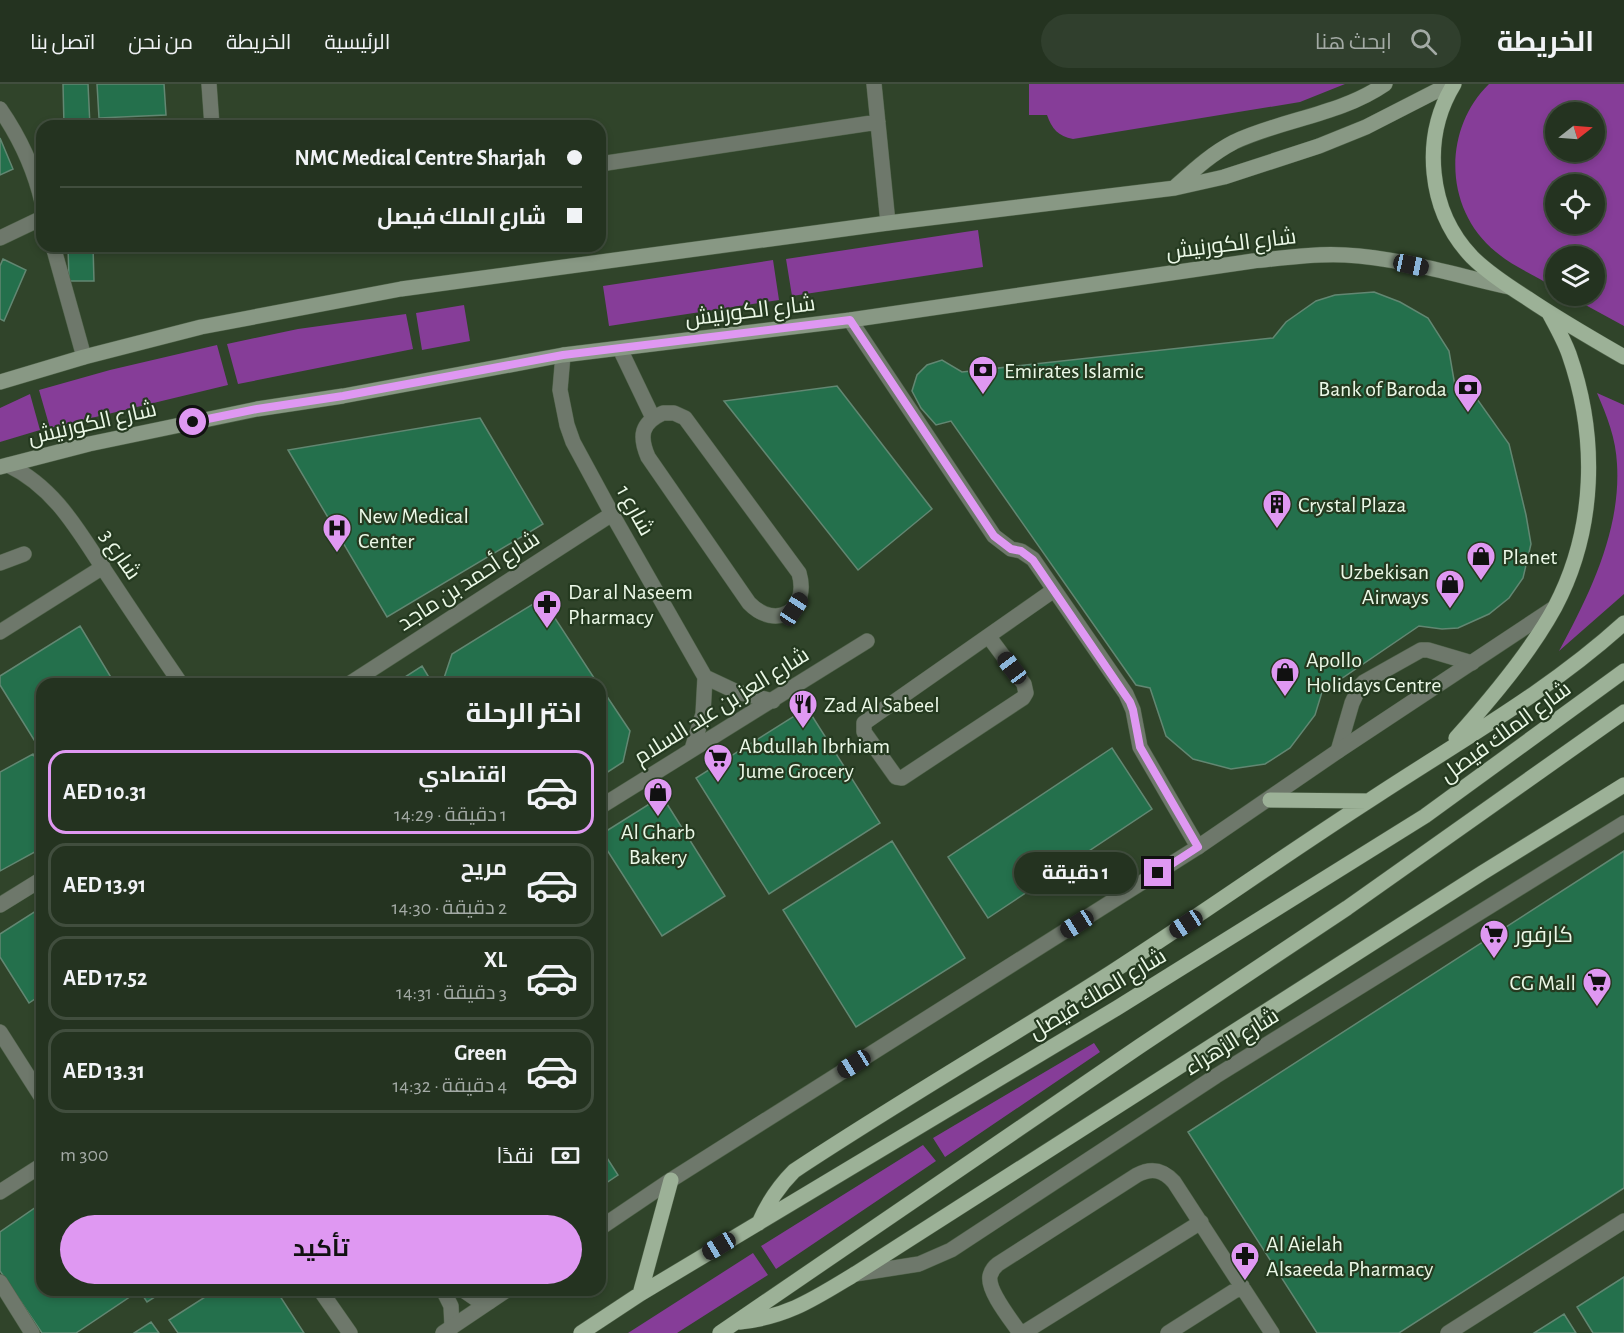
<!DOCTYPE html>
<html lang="ar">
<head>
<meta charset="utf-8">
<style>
	body { margin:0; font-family:"Alegreya Sans",Cairo,sans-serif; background:#303f2d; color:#f1f3f6; direction:rtl; height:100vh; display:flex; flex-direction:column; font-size:22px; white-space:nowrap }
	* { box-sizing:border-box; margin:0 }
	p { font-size:20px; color:#a3aaa5 }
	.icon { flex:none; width:33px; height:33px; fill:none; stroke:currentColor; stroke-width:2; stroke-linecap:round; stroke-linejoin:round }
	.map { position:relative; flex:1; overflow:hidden; direction:ltr }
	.sheet { position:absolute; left:36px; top:594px; width:570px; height:618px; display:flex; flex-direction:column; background:#243320; border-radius:18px; box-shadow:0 3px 9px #0003,0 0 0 2px #414e3e; direction:rtl }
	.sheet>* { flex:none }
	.banner { position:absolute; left:36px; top:36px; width:570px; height:132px; border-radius:18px; box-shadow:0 3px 9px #0003,0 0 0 2px #414e3e; direction:rtl; display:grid; align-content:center; height:132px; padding:0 24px; background:#243320 }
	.needle { width:39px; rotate:73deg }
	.controls { position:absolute; left:1545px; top:18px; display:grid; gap:12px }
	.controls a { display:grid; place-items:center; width:60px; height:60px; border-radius:50%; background:#243320; box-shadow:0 3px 9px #0003,0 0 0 2px #414e3e; font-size:30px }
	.end { position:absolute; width:27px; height:27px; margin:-14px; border:8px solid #df98f2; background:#111; box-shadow:0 0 0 3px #111 }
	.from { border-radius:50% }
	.bubble { position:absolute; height:42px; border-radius:21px; background:#243320; box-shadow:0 3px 9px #0003,0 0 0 2px #414e3e; font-size:20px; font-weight:700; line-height:42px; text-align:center; direction:rtl }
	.car { position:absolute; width:18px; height:36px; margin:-18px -9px; border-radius:8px; box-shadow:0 0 4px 2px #0007; background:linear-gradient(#222 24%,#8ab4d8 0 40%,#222 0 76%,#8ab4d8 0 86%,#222 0) }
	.banner b { display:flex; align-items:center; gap:21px; height:57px; font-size:22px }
	.banner b+b { border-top:2px solid #414e3e }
	.banner i { width:15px; height:15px; background:#f1f3f6 }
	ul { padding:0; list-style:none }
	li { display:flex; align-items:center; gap:18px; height:84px; margin:0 12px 9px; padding:0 12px; border:3px solid #414e3e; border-radius:18px }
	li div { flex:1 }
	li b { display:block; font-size:22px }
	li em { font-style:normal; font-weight:700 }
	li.current { border-color:#df98f2 }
	li>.icon { width:54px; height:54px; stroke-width:1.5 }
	h2 { padding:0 24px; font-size:27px; line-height:72px }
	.pay { display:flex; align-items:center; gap:15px; height:66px; padding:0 24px; font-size:22px }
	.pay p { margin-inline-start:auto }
	.action { display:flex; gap:12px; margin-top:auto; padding:12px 24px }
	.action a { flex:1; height:69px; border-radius:36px; background:#df98f2; color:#111; font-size:24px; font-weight:700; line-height:69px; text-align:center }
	header { display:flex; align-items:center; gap:36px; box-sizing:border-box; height:84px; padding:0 30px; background:#243320; border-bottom:2px solid #414e3e }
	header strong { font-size:28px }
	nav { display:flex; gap:33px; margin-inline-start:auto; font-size:21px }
	.search { width:420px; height:54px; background:#303f2d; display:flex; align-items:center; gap:15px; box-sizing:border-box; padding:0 21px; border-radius:33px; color:#a3aaa5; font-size:22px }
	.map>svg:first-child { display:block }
	.green { fill:#863d98; fill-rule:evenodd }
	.building { fill:#24704c; stroke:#628772; stroke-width:1.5 }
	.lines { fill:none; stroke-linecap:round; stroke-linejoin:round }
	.lane-casing { stroke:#4e6148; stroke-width:16 }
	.street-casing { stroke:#4e6148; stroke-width:16 }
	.secondary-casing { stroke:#4e6148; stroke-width:16 }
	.primary-casing { stroke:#4e6148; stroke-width:16 }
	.lane { stroke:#6e786b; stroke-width:15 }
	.street { stroke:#6e786b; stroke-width:15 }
	.secondary { stroke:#889884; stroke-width:15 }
	.primary { stroke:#9cb197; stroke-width:15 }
	.route { stroke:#df98f2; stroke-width:8 }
	.labels { text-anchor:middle; stroke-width:4.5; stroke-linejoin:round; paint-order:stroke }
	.street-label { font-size:22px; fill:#ebf8e7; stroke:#253a20 }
	.poi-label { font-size:22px; fill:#ebf8e7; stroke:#253a20; text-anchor:start }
</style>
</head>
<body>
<header>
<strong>الخريطة</strong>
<div class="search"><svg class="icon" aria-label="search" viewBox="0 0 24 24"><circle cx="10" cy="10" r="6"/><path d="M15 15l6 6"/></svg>ابحث هنا</div>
<nav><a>الرئيسية</a><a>الخريطة</a><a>من نحن</a><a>اتصل بنا</a></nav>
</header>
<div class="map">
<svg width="1624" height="1249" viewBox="0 0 1624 1249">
	<rect width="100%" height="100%" fill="#30442a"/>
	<!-- green -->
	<path class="green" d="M 1029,0 L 1345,0 L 1300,18 L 1073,55 C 1058,52 1052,45 1047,31 L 1029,31 Z
		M 1489,0 L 1624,0 L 1624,242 L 1569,212 L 1594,212 L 1594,172 L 1556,172 L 1555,204 C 1536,192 1514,183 1496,168 C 1444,126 1442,46 1489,0 ZM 1556,28 L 1594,28 L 1594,68 L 1556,68 ZM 1556,100 L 1594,100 L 1594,140 L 1556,140 Z
		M 978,146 L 983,183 L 792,212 L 786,175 Z
		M 773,176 L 779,216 L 609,242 L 603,202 Z
		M 464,221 L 470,257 L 422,266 L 416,229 Z
		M 406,230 L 413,265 L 238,300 L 227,260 L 298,245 Z
		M 217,261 L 228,301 L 50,344 L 39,306 L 110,286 Z
		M 1597,309 L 1624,321 L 1624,510 L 1559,567 C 1590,510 1621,446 1617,380 C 1616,355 1607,332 1597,309 Z
		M 30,310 L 40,346 L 0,358 L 0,324 Z
		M 1094,959 L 1100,968 L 945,1073 L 933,1054 Z
		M 923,1061 L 936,1077 L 776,1185 L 761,1162 Z
		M 753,1169 L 768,1191 L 677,1249 L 628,1249 Z"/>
	<!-- building -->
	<path class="building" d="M 63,0 L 88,0 L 90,42 L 64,42 Z
		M 97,0 L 164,0 L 166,31 L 99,34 Z
		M 0,54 L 13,85 L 0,91 Z
		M 68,162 L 93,162 L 94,197 L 69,197 Z
		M 3,175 L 26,186 L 4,237 L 0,235 L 0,182 Z
		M 1374,208 L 1400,218 L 1428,234 L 1449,267 L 1455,302 L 1475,312 L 1509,360 L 1526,431 L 1531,460 L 1523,494 L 1509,514 L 1489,530 L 1458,544 L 1442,545 L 1419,542 L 1322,608 L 1315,631 L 1290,664 L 1265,680 L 1231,685 L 1193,675 L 1166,652 L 1150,604 L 1136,601 L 951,337 L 936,341 L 921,324 L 912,307 L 917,291 L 927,281 L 942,276 L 962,288 L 1273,254 L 1286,238 L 1316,217 L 1335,211 Z
		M 837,302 L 932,425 L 858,486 L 724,317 Z
		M 480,334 L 543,440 L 387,533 L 288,366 Z
		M 533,520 L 551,528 L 598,600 L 442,600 L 452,570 Z
		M 80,542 L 115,600 L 42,600 L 42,656 L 36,659 L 0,601 L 0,592 Z
		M 422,582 L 433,600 L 394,600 Z
		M 600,602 L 630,647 L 623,678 L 600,693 Z
		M 807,624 L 880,739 L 769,810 L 696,694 Z
		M 1112,664 L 1152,725 L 988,834 L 948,773 Z
		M 33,670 L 42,686 L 42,764 L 0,787 L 0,688 Z
		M 662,712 L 725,812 L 662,852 L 600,755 L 600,751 Z
		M 892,757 L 965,874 L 856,943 L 783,826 Z
		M 1624,767 L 1624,1104 L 1399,1249 L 1317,1249 L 1188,1048 Z
		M 42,823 L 42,910 L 29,919 L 0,873 L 0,850 Z
		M 600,1063 L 618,1091 L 600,1103 Z
		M 42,1119 L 42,1206 L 131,1206 L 134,1210 L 76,1249 L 42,1249 L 0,1187 L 0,1148 Z
		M 1624,1193 L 1624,1249 L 1593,1249 L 1577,1223 Z
		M 139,1206 L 166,1206 L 147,1218 Z
		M 216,1206 L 276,1206 L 304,1249 L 178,1249 L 169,1236 Z
		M 1564,1230 L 1576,1249 L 1534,1249 Z
		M 151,1238 L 159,1249 L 134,1249 Z"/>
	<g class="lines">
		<!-- lane casing -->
		<g class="lane-casing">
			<path id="lane" d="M 209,0 L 212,42
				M 874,0 L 888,139
				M 0,25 C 20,54 34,84 42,118
				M 600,80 L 878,38
				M 0,154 L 42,134
				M 53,162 L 84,273
				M 850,236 L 994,452 L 1011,465 L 1021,467 L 1033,475 L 1126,610 L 1133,626 L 1140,663 L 1198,763
				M 620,265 L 653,334
				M 663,329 L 674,329 L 685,334 L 799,489 C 810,526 776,547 749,519 L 648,373 C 639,352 641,339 663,329 Z
				M 0,479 L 24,470
				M 989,553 L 1024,600 L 1026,609 L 1023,614 L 902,694 L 896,693 L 864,648 L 864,639 L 1054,506
				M 1338,667 L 1352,619 L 1360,602 L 1364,598 L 1421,566 L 1428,566 L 1472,579
				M 0,1198 L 32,1249
				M 443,1206 L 451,1222 L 452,1243
				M 463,1206 L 479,1217 L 489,1218
				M 1020,1249 C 1012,1237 987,1207 990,1192 C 991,1188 994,1183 998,1180 L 1137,1091 C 1152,1083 1163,1086 1174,1098 L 1272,1249
				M 1023,1249 L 1201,1138
				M 1168,1249 L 1242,1202"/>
		</g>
		<!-- street casing -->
		<g class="street-casing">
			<path id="street" d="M 563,271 L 560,306 L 567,341 L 573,358 L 612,430 L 705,593 L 703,630 L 692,665
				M 8,381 C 58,405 81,452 111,496 C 134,531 157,565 181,600
				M 0,548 L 103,483
				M 705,593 L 737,608 L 773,617
				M 349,600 L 612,430
				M 600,723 L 867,557
				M 0,821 L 42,795
				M 0,948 L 42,1014
				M 0,1108 L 42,1081
				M 600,1144 L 671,1096 L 1198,763 L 1338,667 L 1554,524
				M 855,1190 L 919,1180 L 951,1166 L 1216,992 L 1624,739
				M 320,1206 L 350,1249
				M 443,1249 L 507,1206
				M 1448,1249 L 1624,1137"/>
		</g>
		<!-- secondary casing -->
		<g class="secondary-casing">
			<path id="secondary" d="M 1175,103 C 1194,86 1211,70 1234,58 C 1283,35 1340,31 1385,0
				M 0,298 L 84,273 L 201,243 L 401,205 L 888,139 L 1175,104 L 1224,93 L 1319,62 L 1366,43 L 1450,0
				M 0,383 L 89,360 L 257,325 L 343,312 L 563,271 L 850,236 L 1253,177 C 1283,174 1315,169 1345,171 C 1400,174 1455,191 1509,203"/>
		</g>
		<!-- primary casing -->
		<g class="primary-casing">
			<path id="primary" d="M 1454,0 C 1421,54 1428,127 1472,173 C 1488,189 1508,202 1527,214 C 1558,235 1591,254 1624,273
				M 1456,654 C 1491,615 1530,569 1555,523 C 1596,445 1598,353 1569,270 C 1564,256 1556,242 1549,229
				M 1270,716 L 1367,717
				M 759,1139 C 768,1118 778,1103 794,1087 C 898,1018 1007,955 1112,888 C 1199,832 1283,772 1370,716 C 1456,659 1547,609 1624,539
				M 640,1210 L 671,1096
				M 740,1238 C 788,1233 815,1214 855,1190 L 1482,789 L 1624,701
				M 581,1249 L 640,1210 L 1117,924 L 1425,732 L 1624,587
				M 720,1249 L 1140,962 L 1347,824 L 1624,628"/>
		</g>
		<!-- lane -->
		<use href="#lane" class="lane"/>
		<!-- street -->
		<use href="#street" class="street"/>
		<!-- secondary -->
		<use href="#secondary" class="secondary"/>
		<!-- primary -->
		<use href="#primary" class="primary"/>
	</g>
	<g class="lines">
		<!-- route -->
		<path class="route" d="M 193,338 L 257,325 L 343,312 L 563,271 L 850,236 L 994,452 L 1011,465 L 1021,467 L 1033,476 L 1130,618 L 1133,626 L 1140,663 L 1198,763 L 1158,789"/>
	</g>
	<!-- icons -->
	<defs>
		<g id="bank-pin" transform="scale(1.5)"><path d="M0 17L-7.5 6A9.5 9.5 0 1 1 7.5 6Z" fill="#df98f2" stroke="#253a20"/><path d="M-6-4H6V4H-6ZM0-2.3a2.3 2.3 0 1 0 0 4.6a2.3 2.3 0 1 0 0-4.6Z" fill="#111"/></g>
		<g id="building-pin" transform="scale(1.5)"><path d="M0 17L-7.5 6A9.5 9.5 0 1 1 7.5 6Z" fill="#df98f2" stroke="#253a20"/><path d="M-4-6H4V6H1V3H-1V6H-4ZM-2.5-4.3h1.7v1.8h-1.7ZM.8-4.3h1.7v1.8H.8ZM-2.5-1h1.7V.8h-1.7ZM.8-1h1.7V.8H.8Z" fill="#111"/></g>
		<g id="hospital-pin" transform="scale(1.5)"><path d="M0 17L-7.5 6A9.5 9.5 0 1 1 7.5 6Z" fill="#df98f2" stroke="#253a20"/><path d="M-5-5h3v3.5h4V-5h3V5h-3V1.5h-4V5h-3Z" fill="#111"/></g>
		<g id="shop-pin" transform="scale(1.5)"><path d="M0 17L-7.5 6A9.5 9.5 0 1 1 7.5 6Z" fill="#df98f2" stroke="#253a20"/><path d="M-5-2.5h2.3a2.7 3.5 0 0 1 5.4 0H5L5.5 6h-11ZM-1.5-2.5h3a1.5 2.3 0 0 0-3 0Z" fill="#111"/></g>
		<g id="pharmacy-pin" transform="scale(1.5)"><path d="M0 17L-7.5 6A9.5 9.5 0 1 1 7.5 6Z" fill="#df98f2" stroke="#253a20"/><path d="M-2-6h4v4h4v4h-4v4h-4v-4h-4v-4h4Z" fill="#111"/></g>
		<g id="restaurant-pin" transform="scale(1.5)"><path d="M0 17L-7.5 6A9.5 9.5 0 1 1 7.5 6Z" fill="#df98f2" stroke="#253a20"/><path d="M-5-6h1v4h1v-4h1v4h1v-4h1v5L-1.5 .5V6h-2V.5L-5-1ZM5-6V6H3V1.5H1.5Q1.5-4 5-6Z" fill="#111"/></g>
		<g id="supermarket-pin" transform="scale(1.5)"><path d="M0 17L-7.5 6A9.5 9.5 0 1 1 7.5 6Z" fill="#df98f2" stroke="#253a20"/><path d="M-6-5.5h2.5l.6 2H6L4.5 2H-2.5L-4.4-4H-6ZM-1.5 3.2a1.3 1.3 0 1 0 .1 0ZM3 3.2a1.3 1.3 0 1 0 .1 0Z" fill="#111"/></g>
	</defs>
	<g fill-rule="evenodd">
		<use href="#bank-pin" x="983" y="286"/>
		<use href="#bank-pin" x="1468" y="304"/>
		<use href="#building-pin" x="1277" y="420"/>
		<use href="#hospital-pin" x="337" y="444"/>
		<use href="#shop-pin" x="1481" y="472"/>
		<use href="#shop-pin" x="1450" y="500"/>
		<use href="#pharmacy-pin" x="547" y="520"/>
		<use href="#shop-pin" x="1285" y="588"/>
		<use href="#restaurant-pin" x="803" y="620"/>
		<use href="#supermarket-pin" x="718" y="674"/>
		<use href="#shop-pin" x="658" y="708"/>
		<use href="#supermarket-pin" x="1494" y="850"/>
		<use href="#supermarket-pin" x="1597" y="898"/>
		<use href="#pharmacy-pin" x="1245" y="1172"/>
	</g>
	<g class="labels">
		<!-- street labels -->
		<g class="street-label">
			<text transform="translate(1231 159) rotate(-7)" y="8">شارع الكورنيش</text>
			<text transform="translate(750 226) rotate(-7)" y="8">شارع الكورنيش</text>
			<text transform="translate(92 338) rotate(-13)" y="8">شارع الكورنيش</text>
			<text transform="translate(636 426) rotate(61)" y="8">شارع 1</text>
			<text transform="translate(121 470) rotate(56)" y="8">شارع 3</text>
			<text transform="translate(468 496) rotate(-33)" y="8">شارع أحمد بن ماجد</text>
			<text transform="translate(721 621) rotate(-32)" y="8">شارع العز بن عبد السلام</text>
			<text transform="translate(1505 647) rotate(-36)" y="8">شارع الملك فيصل</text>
			<text transform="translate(1097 909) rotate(-31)" y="8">شارع الملك فيصل</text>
			<text transform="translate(1231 957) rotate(-32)" y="8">شارع الزهراء</text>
		</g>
		<!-- poi labels -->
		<g class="poi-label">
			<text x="1004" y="294">Emirates Islamic</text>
			<text x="1447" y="312" text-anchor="end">Bank of Baroda</text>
			<text x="1298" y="428">Crystal Plaza</text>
			<text x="358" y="439">New Medical<tspan x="358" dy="25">Center</tspan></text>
			<text x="1502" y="480">Planet</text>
			<text x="1429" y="495" text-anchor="end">Uzbekisan<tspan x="1429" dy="25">Airways</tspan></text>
			<text x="568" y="515">Dar al Naseem<tspan x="568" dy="25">Pharmacy</tspan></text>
			<text x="1306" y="583">Apollo<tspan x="1306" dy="25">Holidays Centre</tspan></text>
			<text x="824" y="628">Zad Al Sabeel</text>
			<text x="739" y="669">Abdullah Ibrhiam<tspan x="739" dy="25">Jume Grocery</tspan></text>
			<text x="658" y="755" text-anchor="middle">Al Gharb<tspan x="658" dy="25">Bakery</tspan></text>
			<text x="1515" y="858">كارفور</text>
			<text x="1576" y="906" text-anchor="end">CG Mall</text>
			<text x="1266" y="1167">Al Aielah<tspan x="1266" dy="25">Alsaeeda Pharmacy</tspan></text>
		</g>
	</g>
</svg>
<div class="controls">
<a><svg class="needle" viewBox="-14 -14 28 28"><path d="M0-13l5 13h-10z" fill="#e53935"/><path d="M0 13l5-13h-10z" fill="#a3aaa5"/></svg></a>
<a><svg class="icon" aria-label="locate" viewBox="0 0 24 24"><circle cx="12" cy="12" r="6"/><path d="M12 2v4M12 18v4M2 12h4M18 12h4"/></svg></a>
<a><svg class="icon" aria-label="layers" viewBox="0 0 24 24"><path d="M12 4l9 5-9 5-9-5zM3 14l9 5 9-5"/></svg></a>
</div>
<i class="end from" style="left:193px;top:338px"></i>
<i class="end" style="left:1158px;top:789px"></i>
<div class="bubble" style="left:1014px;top:768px;width:123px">1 دقيقة</div>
<i class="car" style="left:1411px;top:181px;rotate:102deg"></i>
<i class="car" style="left:794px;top:525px;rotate:33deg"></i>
<i class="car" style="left:1012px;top:584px;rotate:323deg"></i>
<i class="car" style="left:1077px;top:840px;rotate:238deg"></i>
<i class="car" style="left:1186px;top:840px;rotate:237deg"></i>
<i class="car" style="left:854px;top:980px;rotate:238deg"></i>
<i class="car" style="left:719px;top:1162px;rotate:239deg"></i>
<div class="banner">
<b><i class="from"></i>NMC Medical Centre Sharjah</b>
<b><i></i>شارع الملك فيصل</b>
</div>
<section class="sheet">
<h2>اختر الرحلة</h2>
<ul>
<li class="current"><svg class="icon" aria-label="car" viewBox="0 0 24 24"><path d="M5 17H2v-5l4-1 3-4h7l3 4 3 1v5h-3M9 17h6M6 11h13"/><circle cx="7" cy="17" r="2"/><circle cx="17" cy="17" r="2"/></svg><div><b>اقتصادي</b><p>1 دقيقة · 14:29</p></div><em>AED 10.31</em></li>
<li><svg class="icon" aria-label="car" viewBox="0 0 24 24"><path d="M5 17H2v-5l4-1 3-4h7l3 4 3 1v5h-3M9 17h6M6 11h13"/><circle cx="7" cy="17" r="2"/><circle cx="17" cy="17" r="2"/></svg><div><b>مريح</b><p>2 دقيقة · 14:30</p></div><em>AED 13.91</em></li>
<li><svg class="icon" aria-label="car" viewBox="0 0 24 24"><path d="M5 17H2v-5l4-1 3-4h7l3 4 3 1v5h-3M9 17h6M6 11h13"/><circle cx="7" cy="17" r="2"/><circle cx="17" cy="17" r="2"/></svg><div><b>XL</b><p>3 دقيقة · 14:31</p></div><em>AED 17.52</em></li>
<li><svg class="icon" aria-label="car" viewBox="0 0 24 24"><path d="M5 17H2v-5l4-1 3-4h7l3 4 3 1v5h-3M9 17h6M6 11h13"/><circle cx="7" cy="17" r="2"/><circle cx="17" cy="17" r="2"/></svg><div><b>Green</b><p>4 دقيقة · 14:32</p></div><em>AED 13.31</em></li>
</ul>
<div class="pay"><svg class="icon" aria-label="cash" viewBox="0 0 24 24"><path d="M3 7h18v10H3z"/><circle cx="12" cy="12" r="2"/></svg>نقدًا<p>300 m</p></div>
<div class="action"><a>تأكيد</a></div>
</section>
</div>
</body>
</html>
